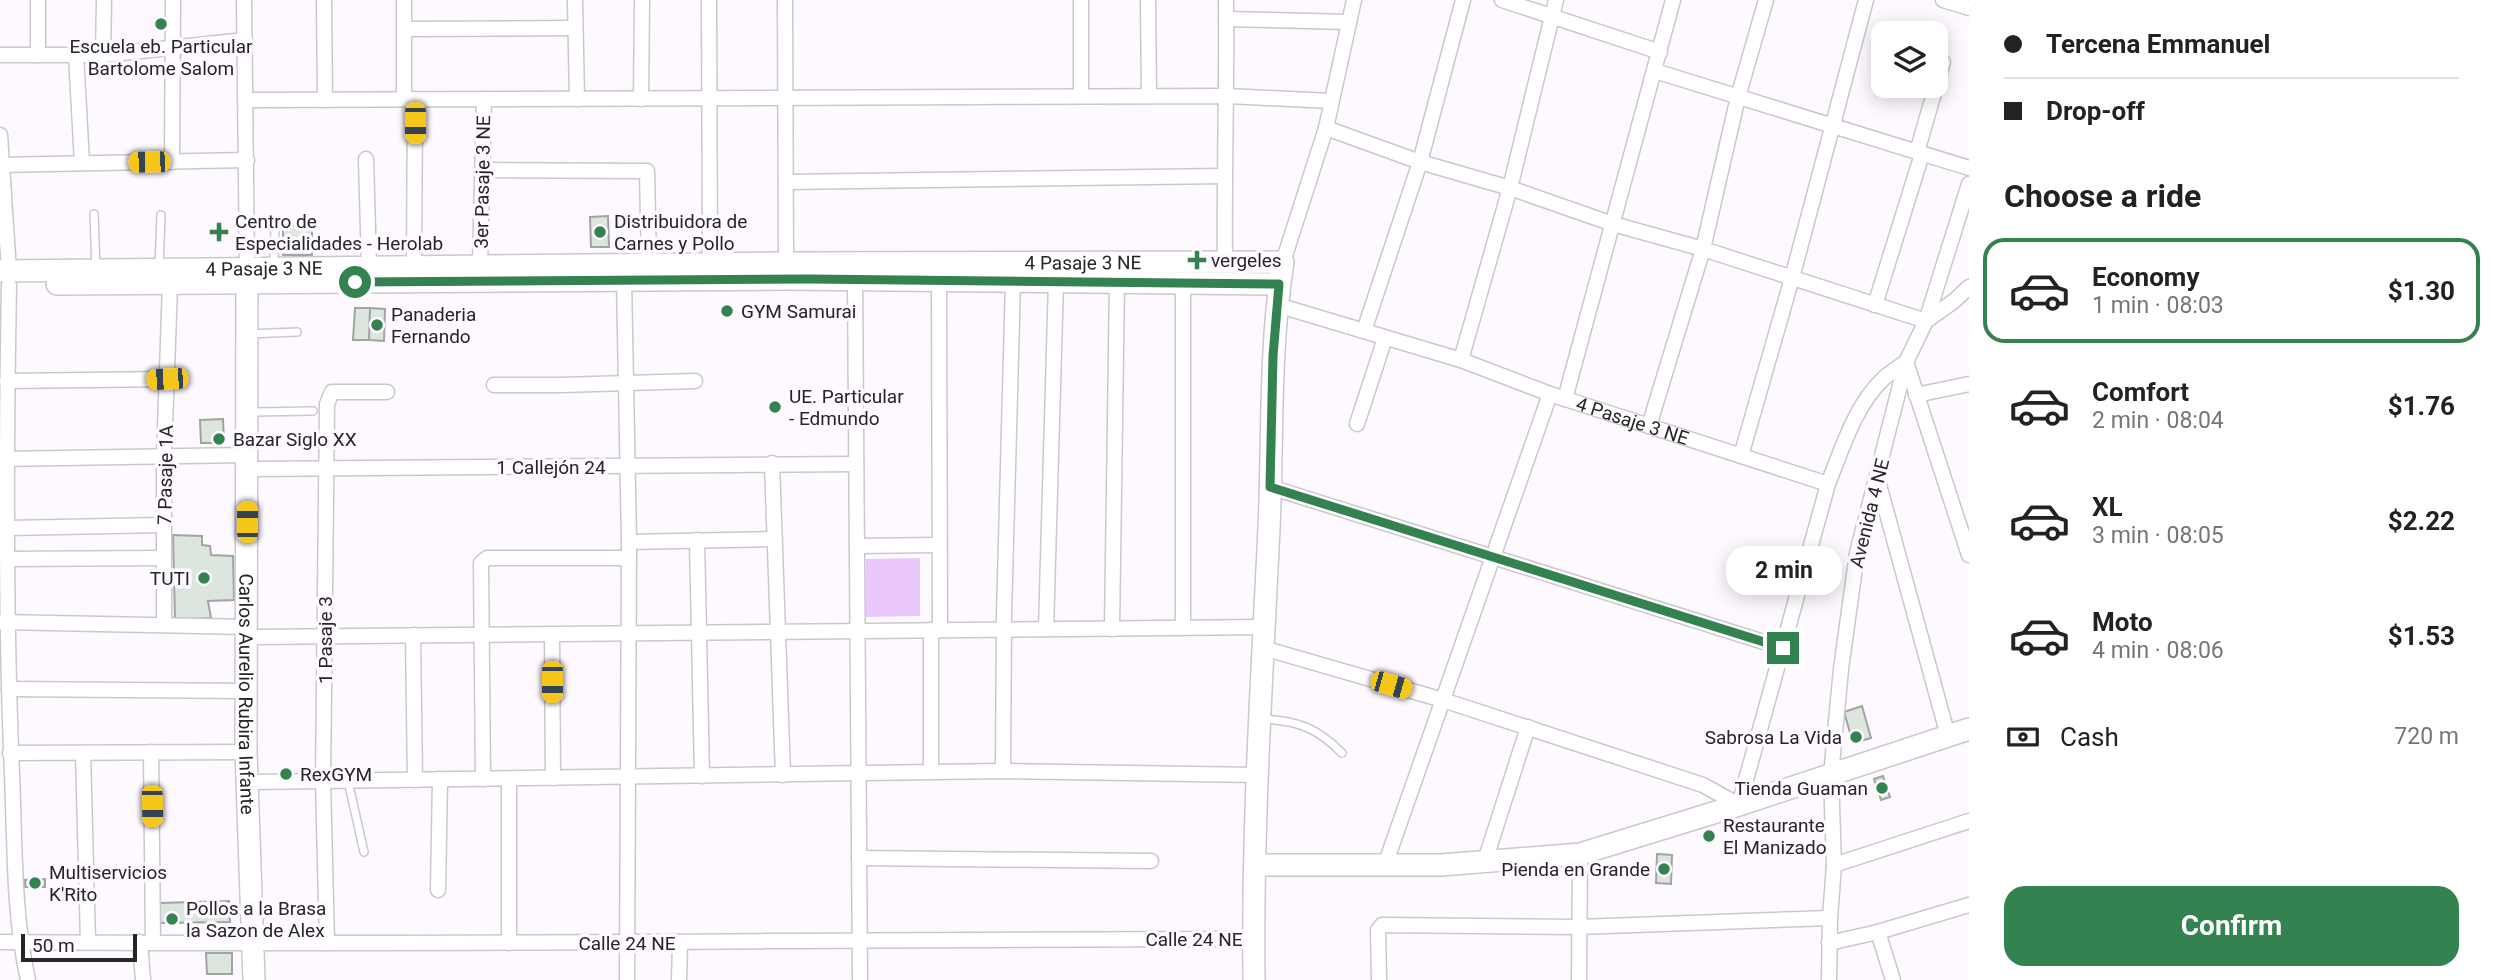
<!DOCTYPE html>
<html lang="en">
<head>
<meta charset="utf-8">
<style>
	body { margin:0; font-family:Roboto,sans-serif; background:#f6f6f6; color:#222; height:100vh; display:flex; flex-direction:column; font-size:26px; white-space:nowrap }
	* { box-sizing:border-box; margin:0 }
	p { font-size:23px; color:#767676 }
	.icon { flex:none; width:38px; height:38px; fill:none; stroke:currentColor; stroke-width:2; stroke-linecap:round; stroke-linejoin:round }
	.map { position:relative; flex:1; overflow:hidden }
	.details { display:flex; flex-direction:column; background:#fff; width:525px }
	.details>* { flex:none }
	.top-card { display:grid; align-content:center; height:154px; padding:0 35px; background:#fff }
	.tools { position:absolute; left:1871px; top:21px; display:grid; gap:14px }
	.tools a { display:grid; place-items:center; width:77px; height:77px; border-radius:14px; background:#fff; box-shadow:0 4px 18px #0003; font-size:35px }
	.scale { position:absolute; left:21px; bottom:18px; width:116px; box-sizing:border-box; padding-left:7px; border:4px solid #262527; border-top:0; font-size:19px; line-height:24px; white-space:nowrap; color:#262527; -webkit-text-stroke:5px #fdf9ff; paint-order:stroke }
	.end { position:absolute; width:32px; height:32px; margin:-16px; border:9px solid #358251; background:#fff; box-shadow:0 0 0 4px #fff }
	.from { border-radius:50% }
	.bubble { position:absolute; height:49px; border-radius:21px; background:#fff; box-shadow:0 4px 18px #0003; font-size:23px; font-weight:700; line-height:49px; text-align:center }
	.car { position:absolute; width:21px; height:42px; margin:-21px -10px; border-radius:9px; box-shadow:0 0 5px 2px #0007; background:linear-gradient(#f5c518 24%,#345 0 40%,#f5c518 0 76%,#345 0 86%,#f5c518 0) }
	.top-card b { display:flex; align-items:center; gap:24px; height:66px; font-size:26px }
	.top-card b+b { border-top:2px solid #e0e0e0 }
	.top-card i { width:18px; height:18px; background:#222 }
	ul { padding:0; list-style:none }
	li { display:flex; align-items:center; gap:21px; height:105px; margin:0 14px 10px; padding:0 21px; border:4px solid transparent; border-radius:21px }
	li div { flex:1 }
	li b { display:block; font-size:26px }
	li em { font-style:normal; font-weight:700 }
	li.selected { border-color:#358251 }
	li>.icon { width:63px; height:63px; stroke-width:1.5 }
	h2 { padding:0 35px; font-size:32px; line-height:84px }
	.pay { display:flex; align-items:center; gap:18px; height:77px; padding:0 35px; font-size:26px }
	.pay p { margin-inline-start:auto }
	.cta { display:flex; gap:14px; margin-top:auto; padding:14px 35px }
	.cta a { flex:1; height:80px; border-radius:21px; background:#358251; color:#fff; font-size:28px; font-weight:700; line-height:80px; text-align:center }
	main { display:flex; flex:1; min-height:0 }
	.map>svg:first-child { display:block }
	.green { fill:#ebc8fb }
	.building { fill:#dde5df; stroke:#9ea6a0; stroke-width:2 }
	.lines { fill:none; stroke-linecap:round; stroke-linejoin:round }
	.lane-casing { stroke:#ccc7cf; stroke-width:10 }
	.street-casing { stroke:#ccc7cf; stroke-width:17 }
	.secondary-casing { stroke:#ccc7cf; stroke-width:24 }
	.lane { stroke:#fff; stroke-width:7 }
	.street { stroke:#fff; stroke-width:14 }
	.secondary { stroke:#fff; stroke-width:21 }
	.route { stroke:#358251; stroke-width:9 }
	.poi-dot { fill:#358251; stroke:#fdf9ff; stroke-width:2.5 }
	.labels { text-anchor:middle; stroke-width:7; stroke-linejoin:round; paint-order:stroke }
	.poi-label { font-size:19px; fill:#262527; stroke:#fdf9ff; text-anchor:start }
	.street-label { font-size:19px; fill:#262527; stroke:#fdf9ff }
</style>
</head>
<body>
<main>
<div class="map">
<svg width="1969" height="980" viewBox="0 0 1969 980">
	<rect width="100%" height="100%" fill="#fdf9ff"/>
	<!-- green -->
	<path class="green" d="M 920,558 L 920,616 L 865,617 L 866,559 Z"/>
	<!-- building -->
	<path class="building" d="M 608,216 L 609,247 L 591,247 L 590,217 Z
		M 312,225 L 312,255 L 283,255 L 283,226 Z
		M 355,308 L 370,308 L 369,340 L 353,340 Z
		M 370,308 L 385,309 L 384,341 L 369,340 Z
		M 223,419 L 224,443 L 201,443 L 200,420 Z
		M 173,535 L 202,536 L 202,545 L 210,546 L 211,555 L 233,556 L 234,600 L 208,601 L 211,618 L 175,620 Z
		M 1862,706 L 1871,738 L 1853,743 L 1844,712 Z
		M 1883,776 L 1890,797 L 1881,800 L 1874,779 Z
		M 1657,854 L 1672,855 L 1671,884 L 1656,883 Z
		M 45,879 L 45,887 L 25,887 L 25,880 Z
		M 229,901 L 230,922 L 159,923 L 159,903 Z
		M 206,953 L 232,953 L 232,974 L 207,974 Z"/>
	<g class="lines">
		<!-- lane casing -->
		<g class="lane-casing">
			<path id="lane" d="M 94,214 L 96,269
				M 274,266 L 275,226
				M 159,268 L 161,215
				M 248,334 L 297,332
				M 251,412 L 313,411
				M 1263,719 C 1299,721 1317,728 1342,753
				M 348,781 L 364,852"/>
		</g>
		<!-- street casing -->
		<g class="street-casing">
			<g id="street">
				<path d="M 38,0 L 38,55"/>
				<path d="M 244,0 L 247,267"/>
				<path d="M 324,0 L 325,100"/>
				<path d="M 575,0 L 577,99"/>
				<path d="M 709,0 L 710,263"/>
				<path d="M 785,0 L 786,263"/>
				<path d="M 1148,0 L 1149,96"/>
				<path d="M 1502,0 L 1660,52"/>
				<path d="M 1943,0 L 1969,8"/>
				<path d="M 1226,19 L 1349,22"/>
				<path d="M 405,29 L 575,28"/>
				<path d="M 0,55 L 103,55 L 245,40"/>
				<path d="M 76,55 L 82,163"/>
				<path d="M 103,55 L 104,0"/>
				<path d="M 1655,71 L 1969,168"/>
				<path d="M 1081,96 L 1081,0"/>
				<path d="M 404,99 L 404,0"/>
				<path d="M 641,99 L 642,0"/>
				<path d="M 246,100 L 1228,96 L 1331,101"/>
				<path d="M 1326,128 L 1420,162 L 1510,188 L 1613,224 L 1703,249 L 1926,321 L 1954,301 L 1969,287"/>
				<path d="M 0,135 L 9,271"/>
				<path d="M 1917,152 L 1943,62"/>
				<path d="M 366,159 L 369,266"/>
				<path d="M 172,162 L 173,0"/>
				<path d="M 0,165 L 247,160"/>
				<path d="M 483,170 L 647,171 L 649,264"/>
				<path d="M 786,182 L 1224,176"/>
				<path d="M 1225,261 C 1224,174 1227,87 1226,0"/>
				<path d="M 1283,262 L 1326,128 L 1354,0"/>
				<path d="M 480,265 L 484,99"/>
				<path d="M 414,266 L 415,99"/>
				<path d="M 855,279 L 860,980"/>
				<path d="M 624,280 L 629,542 L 627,980"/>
				<path d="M 939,280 L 940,630"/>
				<path d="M 1183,281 L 1183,628"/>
				<path d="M 9,285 C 6,448 5,611 12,774 C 15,842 13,913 28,980"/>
				<path id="s1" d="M 1277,305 L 1461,360 L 1550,394 L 1828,484"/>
				<path d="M 1875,305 L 1922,154"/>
				<path d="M 1364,331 L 1420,162 L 1463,0"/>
				<path d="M 1461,360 L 1510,188 L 1556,0"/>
				<path d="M 7,381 L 167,379"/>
				<path d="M 494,385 L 561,385 L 695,381"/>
				<path d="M 1916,395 L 1969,384"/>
				<path d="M 1565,399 L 1673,0"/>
				<path d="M 1357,424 L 1385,338"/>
				<path d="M 1649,426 L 1703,249 L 1738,97 L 1766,0"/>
				<path d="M 1741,456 L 1792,278 L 1866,0"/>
				<path d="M 0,459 L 246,455"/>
				<path d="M 772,463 L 783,775"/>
				<path d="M 246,469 L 855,464"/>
				<path d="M 1878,481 L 1948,736"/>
				<path d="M 1270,487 L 1783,648"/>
				<path d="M 7,528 L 163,525"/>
				<path d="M 697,540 L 702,776"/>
				<path d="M 629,542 L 775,539"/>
				<path d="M 857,546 L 939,545"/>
				<path d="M 7,559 L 164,558"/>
				<path d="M 1,622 L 248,627"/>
				<path d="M 164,625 L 164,456 L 170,284"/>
				<path d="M 1046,629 L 1056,281"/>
				<path d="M 1112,629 L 1117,281"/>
				<path d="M 931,630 L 931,772"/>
				<path d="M 552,634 L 553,778"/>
				<path d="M 413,635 L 415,780"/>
				<path d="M 248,637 L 1264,627"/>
				<path d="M 1263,648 L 1443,700 L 1703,785 L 1739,805 L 1828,484 C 1842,449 1855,405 1884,378 C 1891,372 1899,367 1906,362 L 1969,555"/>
				<path d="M 9,689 L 247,691"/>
				<path d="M 151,752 L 153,942"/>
				<path d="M 10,753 L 246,752"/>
				<path d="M 83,753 L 88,942"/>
				<path d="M 1003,771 L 1004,615 L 1013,281"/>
				<path d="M 483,779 L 481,563 L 487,558 L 629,558"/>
				<path d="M 247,782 L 1003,771 L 1256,775"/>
				<path d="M 859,858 L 1151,861"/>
				<path d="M 1485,861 L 1528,727"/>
				<path d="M 1385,865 L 1550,394"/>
				<path d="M 1834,865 L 1969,821"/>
				<path d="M 438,890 L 440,779"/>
				<path d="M 1878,932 L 1893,980"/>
				<path d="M 0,942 C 418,946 836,939 1254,939"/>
				<path d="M 140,942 L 143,980"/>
				<path d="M 327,943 L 323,781 L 327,404 L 332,392 L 387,392"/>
				<path d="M 509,943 L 509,779"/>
				<path d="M 1829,943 L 1878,932 L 1969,905"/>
				<path d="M 679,980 L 680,943"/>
				<path d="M 1379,980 L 1378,930 L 1382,925 L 1579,927 L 1830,918"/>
				<path d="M 1579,980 L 1580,854"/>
				<path d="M 1829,980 L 1830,918 L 1834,865 L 1831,775 L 1841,669 L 1857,553 L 1906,362 L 1926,321 L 1969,184"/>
			</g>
		</g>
		<!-- secondary casing -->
		<g class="secondary-casing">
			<g id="secondary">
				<path id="s2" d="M 0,271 L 786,263 L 1283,262 C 1269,350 1273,439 1269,528 C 1262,678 1252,829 1254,980"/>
				<path id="s3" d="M 247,272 L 246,752 L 254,980"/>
				<path d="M 57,284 L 786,279 L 1279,284"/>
				<path d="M 1256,865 L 1441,865 L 1580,854 L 1739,805 L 1969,729"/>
			</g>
		</g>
		<!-- lane -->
		<use href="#lane" class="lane"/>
		<!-- street -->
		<use href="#street" class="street"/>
		<!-- secondary -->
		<use href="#secondary" class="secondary"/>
	</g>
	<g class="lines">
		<!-- route -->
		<path class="route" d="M 355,282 L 809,279 L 1279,284 L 1273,356 L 1270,487 L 1783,648"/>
	</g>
	<!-- markers -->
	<g class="poi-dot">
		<circle cx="161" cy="24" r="7"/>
		<path d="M215.5 221.5h7v7h7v7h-7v7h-7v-7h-7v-7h7z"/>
		<circle cx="600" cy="232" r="7"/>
		<path d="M1193.5 249.5h7v7h7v7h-7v7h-7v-7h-7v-7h7z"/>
		<circle cx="727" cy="311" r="7"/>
		<circle cx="377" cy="325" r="7"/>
		<circle cx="775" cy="407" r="7"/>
		<circle cx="219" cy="439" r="7"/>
		<circle cx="204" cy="578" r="7"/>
		<circle cx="1856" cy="737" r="7"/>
		<circle cx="286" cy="774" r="7"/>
		<circle cx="1882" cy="788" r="7"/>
		<circle cx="1709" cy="836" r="7"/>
		<circle cx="1664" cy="869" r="7"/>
		<circle cx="35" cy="883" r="7"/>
		<circle cx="172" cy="919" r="7"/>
	</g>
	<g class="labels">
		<!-- poi labels -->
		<g class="poi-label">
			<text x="161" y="53" text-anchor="middle">Escuela eb. Particular<tspan x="161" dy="22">Bartolome Salom</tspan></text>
			<text x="235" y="228">Centro de<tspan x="235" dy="22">Especialidades - Herolab</tspan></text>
			<text x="614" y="228">Distribuidora de<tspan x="614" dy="22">Carnes y Pollo</tspan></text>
			<text x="1211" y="267">vergeles</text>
			<text x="741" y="318">GYM Samurai</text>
			<text x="391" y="321">Panaderia<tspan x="391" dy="22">Fernando</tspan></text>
			<text x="789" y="403">UE. Particular<tspan x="789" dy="22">- Edmundo</tspan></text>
			<text x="233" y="446">Bazar Siglo XX</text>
			<text x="190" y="585" text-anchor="end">TUTI</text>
			<text x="1842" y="744" text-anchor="end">Sabrosa La Vida</text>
			<text x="300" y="781">RexGYM</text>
			<text x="1868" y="795" text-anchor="end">Tienda Guaman</text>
			<text x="1723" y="832">Restaurante<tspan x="1723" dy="22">El Manizado</tspan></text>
			<text x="1650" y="876" text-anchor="end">Pienda en Grande</text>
			<text x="49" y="879">Multiservicios<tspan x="49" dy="22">K'Rito</tspan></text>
			<text x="186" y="915">Pollos a la Brasa<tspan x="186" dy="22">la Sazon de Alex</tspan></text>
		</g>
		<!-- street labels -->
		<g class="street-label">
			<text transform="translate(482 182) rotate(-89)" y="7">3er Pasaje 3 NE</text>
			<text dy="7" stroke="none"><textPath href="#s2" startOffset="1083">4 Pasaje 3 NE</textPath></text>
			<text dy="7" stroke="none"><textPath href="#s2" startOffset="264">4 Pasaje 3 NE</textPath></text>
			<text dy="7" stroke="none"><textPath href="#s1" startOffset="374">4 Pasaje 3 NE</textPath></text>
			<text x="551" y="474">1 Callejón 24</text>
			<text transform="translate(165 475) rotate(-89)" y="7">7 Pasaje 1A</text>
			<text transform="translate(1869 513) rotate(-76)" y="7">Avenida 4 NE</text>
			<text transform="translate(325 640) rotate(-90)" y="7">1 Pasaje 3</text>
			<text dy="7" stroke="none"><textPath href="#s3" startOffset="422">Carlos Aurelio Rubira Infante</textPath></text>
			<text x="1194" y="946">Calle 24 NE</text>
			<text x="627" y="950">Calle 24 NE</text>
		</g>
	</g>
</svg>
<div class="tools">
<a><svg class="icon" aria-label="layers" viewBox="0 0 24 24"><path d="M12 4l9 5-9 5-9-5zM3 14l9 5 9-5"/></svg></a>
</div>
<div class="scale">50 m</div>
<i class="end from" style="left:355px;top:282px"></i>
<i class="end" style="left:1783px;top:648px"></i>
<div class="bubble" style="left:1726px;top:546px;width:116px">2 min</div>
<i class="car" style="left:415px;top:123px;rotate:180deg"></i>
<i class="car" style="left:149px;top:162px;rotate:269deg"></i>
<i class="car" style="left:167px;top:379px;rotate:268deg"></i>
<i class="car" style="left:247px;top:522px;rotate:0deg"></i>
<i class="car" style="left:552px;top:682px;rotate:180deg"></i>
<i class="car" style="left:1391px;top:685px;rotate:106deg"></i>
<i class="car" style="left:152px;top:806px;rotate:179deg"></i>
</div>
<section class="details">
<div class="top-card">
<b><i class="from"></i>Tercena Emmanuel</b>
<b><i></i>Drop-off</b>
</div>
<h2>Choose a ride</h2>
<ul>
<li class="selected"><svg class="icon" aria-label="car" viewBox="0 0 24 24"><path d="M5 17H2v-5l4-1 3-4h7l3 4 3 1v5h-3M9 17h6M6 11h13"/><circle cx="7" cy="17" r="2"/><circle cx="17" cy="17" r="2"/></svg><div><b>Economy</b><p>1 min · 08:03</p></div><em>$1.30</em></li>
<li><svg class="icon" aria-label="car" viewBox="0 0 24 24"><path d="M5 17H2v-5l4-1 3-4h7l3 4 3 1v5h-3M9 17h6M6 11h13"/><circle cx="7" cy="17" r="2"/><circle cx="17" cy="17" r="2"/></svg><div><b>Comfort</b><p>2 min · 08:04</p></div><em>$1.76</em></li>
<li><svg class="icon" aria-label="car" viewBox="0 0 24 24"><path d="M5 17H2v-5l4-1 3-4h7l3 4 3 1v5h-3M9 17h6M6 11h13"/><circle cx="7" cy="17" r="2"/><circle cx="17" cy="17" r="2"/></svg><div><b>XL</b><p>3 min · 08:05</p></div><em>$2.22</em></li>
<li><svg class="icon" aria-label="car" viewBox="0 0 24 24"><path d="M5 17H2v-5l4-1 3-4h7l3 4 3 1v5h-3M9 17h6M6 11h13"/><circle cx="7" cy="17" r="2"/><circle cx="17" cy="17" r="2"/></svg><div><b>Moto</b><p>4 min · 08:06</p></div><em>$1.53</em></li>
</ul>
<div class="pay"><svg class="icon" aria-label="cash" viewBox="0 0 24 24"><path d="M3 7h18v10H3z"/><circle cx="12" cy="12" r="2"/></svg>Cash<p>720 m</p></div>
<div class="cta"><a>Confirm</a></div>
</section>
</main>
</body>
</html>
